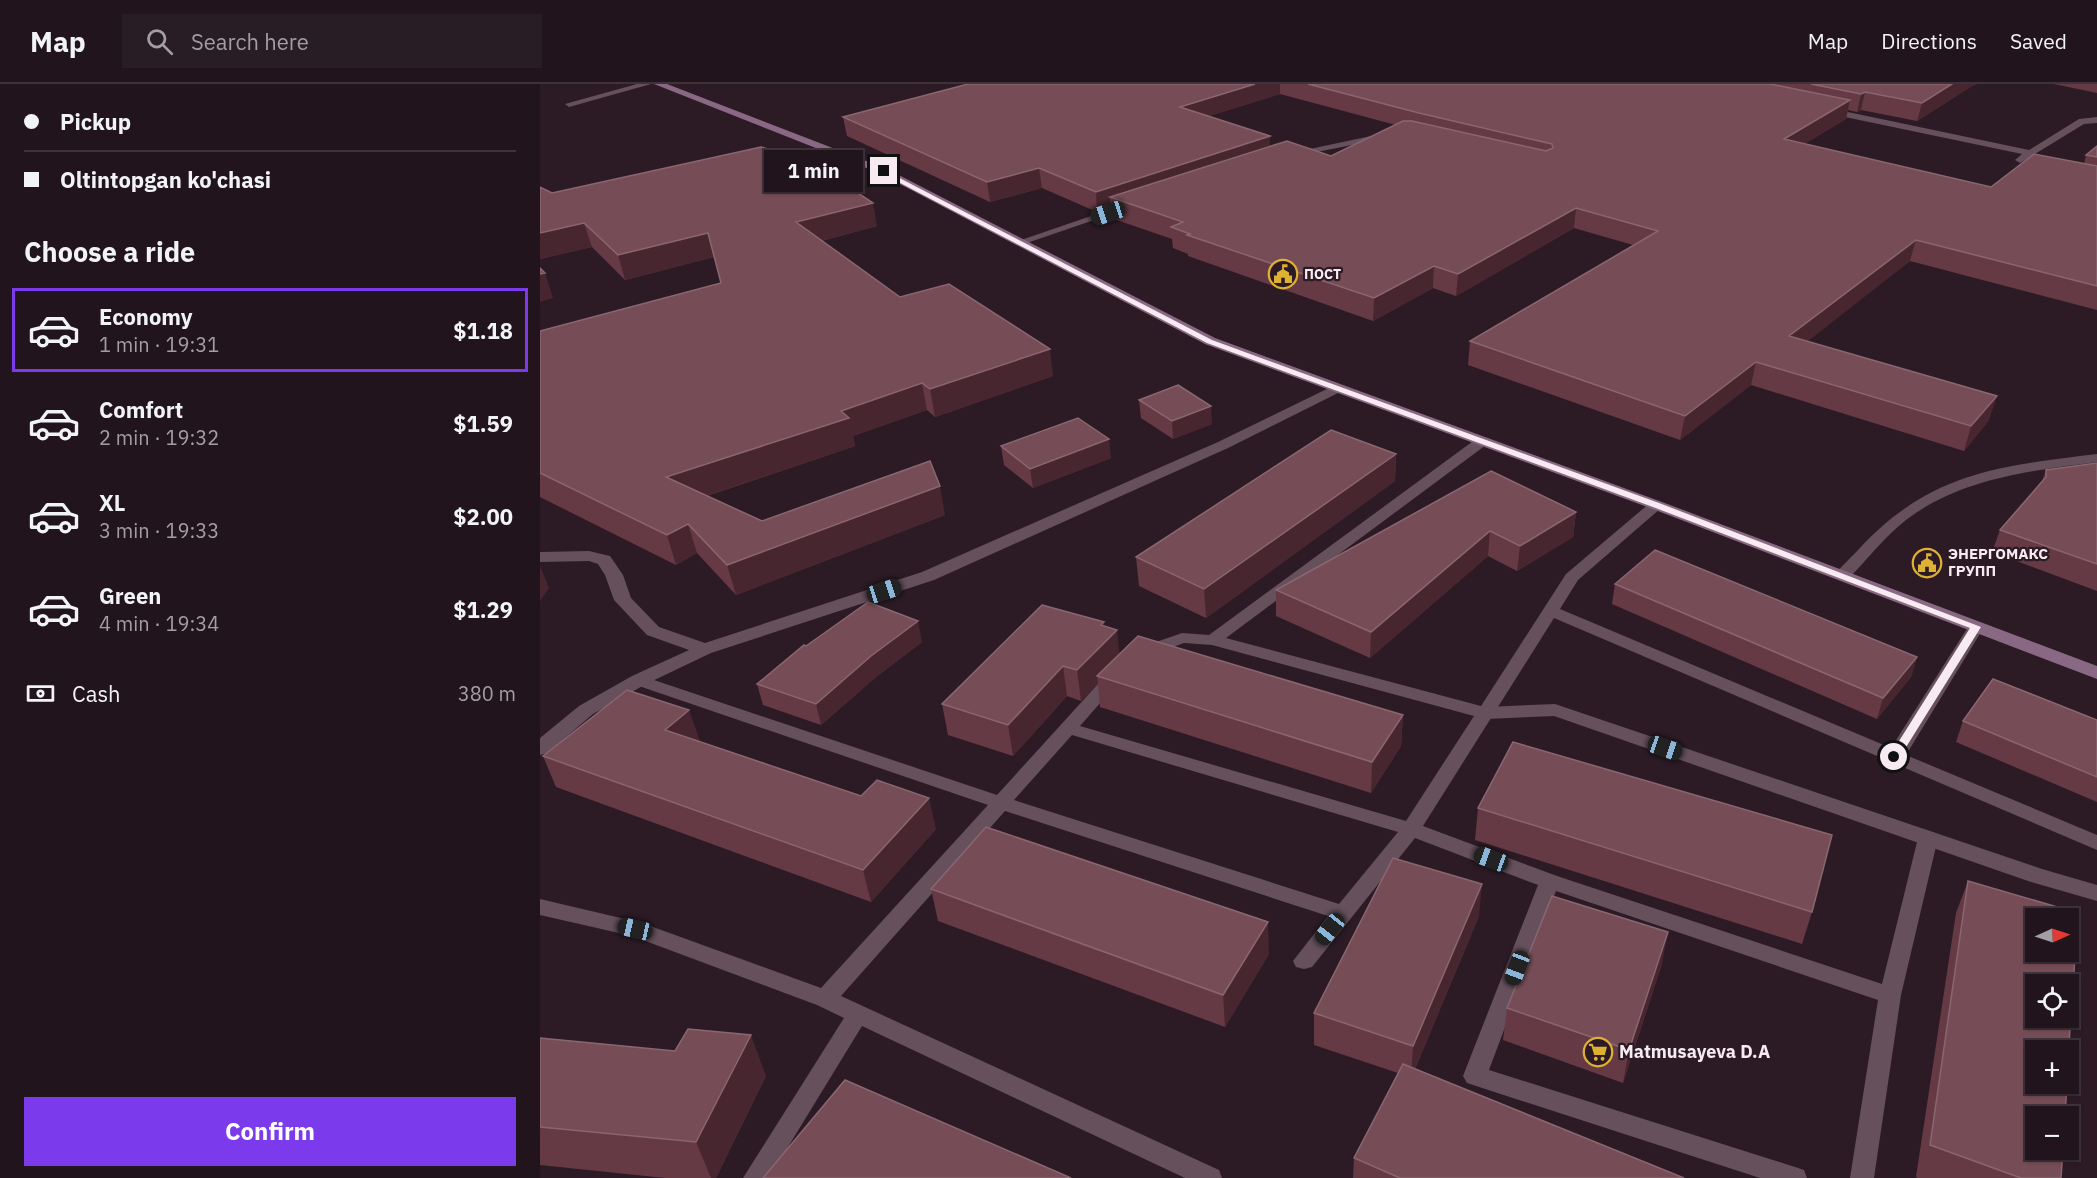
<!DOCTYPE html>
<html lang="en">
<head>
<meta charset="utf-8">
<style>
	body { margin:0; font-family:"IBM Plex Sans",sans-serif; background:#291d25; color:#f1f3f6; height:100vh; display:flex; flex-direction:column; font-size:22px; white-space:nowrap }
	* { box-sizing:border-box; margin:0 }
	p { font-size:20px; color:#a29ea3 }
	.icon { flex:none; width:33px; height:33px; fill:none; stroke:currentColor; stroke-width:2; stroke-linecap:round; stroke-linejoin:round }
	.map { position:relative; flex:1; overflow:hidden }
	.sheet { display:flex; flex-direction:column; background:#21141c; width:540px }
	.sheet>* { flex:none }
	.hud { display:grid; align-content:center; height:132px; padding:0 24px; background:#21141c }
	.needle { width:39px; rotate:87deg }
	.controls { position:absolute; left:1485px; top:824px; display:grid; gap:12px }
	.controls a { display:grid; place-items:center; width:54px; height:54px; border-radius:0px; background:#21141c; box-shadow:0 2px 4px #0004,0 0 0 2px #3e333b; font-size:30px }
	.end { position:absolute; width:27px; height:27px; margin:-14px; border:8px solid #f7ebf1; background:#111; box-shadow:0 0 0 3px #111 }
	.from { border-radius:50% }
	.bubble { position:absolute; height:42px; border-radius:0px; background:#21141c; box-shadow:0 2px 4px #0004,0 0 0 2px #3e333b; font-size:20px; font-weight:800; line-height:42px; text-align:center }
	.car { position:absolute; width:18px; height:36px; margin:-18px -9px; border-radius:8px; box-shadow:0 0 4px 2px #0007; background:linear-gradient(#222 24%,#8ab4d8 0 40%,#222 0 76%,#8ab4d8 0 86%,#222 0) }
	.hud b { display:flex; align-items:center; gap:21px; height:57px; font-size:22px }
	.hud b+b { border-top:2px solid #3e333b }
	.hud i { width:15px; height:15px; background:#f1f3f6 }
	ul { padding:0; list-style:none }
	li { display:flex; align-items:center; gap:18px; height:84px; margin:0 12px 9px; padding:0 12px; border:3px solid transparent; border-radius:0px }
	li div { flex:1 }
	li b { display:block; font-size:22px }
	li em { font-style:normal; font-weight:800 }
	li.active { border-color:#7c3aed }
	li>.icon { width:54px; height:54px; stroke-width:1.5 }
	h2 { padding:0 24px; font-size:27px; line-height:72px }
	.pay { display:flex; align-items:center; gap:15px; height:66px; padding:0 24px; font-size:22px }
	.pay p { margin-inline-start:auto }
	.cta { display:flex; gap:12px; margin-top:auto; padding:12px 24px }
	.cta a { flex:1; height:69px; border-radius:0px; background:#7c3aed; color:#fff; font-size:24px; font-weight:800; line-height:69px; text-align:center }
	header { display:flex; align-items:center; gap:36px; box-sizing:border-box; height:84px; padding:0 30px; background:#21141c; border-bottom:2px solid #3e333b }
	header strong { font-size:28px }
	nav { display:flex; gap:33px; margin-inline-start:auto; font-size:21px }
	.search { width:420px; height:54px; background:#291d25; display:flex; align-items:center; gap:15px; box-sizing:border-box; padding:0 21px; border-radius:0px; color:#a29ea3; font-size:22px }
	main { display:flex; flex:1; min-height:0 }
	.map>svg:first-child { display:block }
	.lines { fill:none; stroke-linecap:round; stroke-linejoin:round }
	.lane { fill:#65505c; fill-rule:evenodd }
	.street { fill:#65505c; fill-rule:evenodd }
	.secondary { fill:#886883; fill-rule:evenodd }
	.wall { fill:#663a45; fill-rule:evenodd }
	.shaded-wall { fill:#482630 }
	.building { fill:#764d57; stroke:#8a6670; stroke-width:1.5; fill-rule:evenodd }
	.route { fill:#f7ebf1 }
	.labels { text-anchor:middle; stroke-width:4.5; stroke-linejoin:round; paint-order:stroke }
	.far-poi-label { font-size:14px; font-weight:bold; fill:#f7ebf1; stroke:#2c1b25; text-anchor:start }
	.poi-label { font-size:15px; font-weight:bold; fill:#f7ebf1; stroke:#2c1b25; text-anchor:start }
	.near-poi-label { font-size:18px; font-weight:bold; fill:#f7ebf1; stroke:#2c1b25; text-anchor:start }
</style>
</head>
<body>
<header>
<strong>Map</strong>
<div class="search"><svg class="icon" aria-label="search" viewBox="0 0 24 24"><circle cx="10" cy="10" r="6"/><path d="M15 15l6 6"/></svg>Search here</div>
<nav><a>Map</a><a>Directions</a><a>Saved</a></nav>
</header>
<main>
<section class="sheet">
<div class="hud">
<b><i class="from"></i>Pickup</b>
<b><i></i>Oltintopgan ko'chasi</b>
</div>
<h2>Choose a ride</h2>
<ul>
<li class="active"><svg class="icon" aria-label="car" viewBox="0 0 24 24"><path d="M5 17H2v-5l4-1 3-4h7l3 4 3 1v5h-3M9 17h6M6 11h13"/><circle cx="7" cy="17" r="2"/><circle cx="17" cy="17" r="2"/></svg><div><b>Economy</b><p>1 min · 19:31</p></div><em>$1.18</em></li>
<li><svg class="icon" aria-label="car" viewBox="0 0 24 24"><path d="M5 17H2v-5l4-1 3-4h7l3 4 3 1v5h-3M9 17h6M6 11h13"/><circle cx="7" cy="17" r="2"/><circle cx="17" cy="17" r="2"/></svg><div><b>Comfort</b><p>2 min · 19:32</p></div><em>$1.59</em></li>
<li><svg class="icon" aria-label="car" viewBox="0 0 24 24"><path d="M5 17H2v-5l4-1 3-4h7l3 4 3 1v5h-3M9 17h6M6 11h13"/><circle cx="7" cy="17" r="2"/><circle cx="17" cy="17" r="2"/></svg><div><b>XL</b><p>3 min · 19:33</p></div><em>$2.00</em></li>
<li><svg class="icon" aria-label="car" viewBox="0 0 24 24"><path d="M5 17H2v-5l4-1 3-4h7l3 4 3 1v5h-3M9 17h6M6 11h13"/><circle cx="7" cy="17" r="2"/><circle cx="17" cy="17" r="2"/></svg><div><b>Green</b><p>4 min · 19:34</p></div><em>$1.29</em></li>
</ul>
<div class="pay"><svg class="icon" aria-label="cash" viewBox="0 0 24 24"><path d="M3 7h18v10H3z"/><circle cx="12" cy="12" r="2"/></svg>Cash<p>380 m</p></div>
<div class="cta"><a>Confirm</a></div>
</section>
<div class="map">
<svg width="1557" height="1094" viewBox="0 0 1557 1094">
	<rect width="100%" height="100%" fill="#2c1b25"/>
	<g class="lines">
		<!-- lane -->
		<path class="lane" d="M 97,0 L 111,0 L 29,23 L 25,20 Z
			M 1284,23 L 1489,66 L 1539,35 L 1557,33 L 1557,39 L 1544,40 L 1480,79 L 1475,76 L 1482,70 L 1281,28 L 1280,26 Z
			M 850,48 L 855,51 L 853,53 L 751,73 L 746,70 Z
			M 589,119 L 598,121 L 484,160 L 480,161 L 475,158 Z
			M 941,354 L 948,358 L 946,361 L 686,554 L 941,622 L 1026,490 L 1111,418 L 1121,418 L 1123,421 L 1121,424 L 1038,496 L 1020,525 L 1351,664 L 1430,540 L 1442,540 L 1444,543 L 1366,671 L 1557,751 L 1557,766 L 1014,534 L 883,742 L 1017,792 L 1342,900 L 1378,754 L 1381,749 L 1388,747 L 1395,749 L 1398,754 L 1361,911 L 1334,1094 L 1310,1094 L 1338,916 L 1016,807 L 949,986 L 1255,1083 L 1264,1086 L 1267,1094 L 1220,1094 L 927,999 L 923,992 L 998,801 L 875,754 L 772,883 L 764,885 L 756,883 L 753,877 L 788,832 L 465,727 L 301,912 L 679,1086 L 682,1094 L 645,1094 L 322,942 L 229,1094 L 203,1094 L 304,934 L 277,921 L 92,852 L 0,831 L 0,815 L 102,839 L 281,904 L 448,721 L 93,600 L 90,596 L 93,592 L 99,591 L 457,711 L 567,590 L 579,590 L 582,594 L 540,642 L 866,737 L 934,632 L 672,561 L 644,559 L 605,573 L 599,572 L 597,568 L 599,564 L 642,549 L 669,551 L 936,355 ZM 532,651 L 858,748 L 799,820 L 474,716 Z
			M 1557,370 L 1557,378 C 1490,387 1421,394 1366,436 C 1344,453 1327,476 1308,495 L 1302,497 L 1294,492 C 1301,482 1311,474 1319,465 C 1390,388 1459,382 1557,370 Z"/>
		<!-- street -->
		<path class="street" d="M 795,301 L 802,305 L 800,308 L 688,364 L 394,496 L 171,569 L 106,600 L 53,630 L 7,669 L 0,671 L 0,654 L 39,622 L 92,592 L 149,566 L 107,551 L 74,516 L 65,491 L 58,480 L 49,477 L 0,478 L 0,468 L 49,467 L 70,472 L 83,491 L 91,514 L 119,543 L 165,559 L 382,488 L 678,358 Z
			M 1015,620 L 1502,785 L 1557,801 L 1557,817 L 1488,797 L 1014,632 L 946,635 L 939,633 L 936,629 L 939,625 L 946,623 Z"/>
		<!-- secondary -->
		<path class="secondary" d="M 114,0 L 127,0 L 347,85 L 675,254 L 1122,418 L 1557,582 L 1557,595 L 1110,424 L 665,260 L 339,89 Z"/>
	</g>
	<!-- wall -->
	<path class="wall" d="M 428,0 L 1437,0 L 1432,2 L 1377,37 L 1321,26 L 1317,28 L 1308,26 L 1306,35 L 1264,60 L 1451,103 L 1544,80 L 1546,71 L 1557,62 L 1557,226 L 1370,177 L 1267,257 L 1449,336 L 1424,367 L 1211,301 L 1140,356 L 928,281 L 930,257 L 1093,161 L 1034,144 L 916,212 L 893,204 L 833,237 L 648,172 L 648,170 L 633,164 L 632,155 L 571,134 L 570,124 L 557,128 L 502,104 L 450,118 L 307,52 L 303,33 ZM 740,10 L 856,41 L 791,72 L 730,63 L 730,52 L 669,32 Z
		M 1514,0 L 1557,0 L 1557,9 Z
		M 0,103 L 12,109 L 337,142 L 281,157 L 360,213 L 513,292 L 395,333 L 387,326 L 313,352 L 315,362 L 167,412 L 222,437 L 405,431 L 196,511 L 157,469 L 136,481 L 0,413 L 0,247 L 181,199 L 174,173 L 85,196 L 52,163 L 0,175 Z
		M 599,316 L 672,340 L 633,355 L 601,334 Z
		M 461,362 L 571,374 L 493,404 L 464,381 Z
		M 856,370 L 855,397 L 666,534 L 599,502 L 596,473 Z
		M 1557,379 L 1557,507 L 1452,468 L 1460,446 L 1502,397 L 1506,386 Z
		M 951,387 L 1036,428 L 1033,453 L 977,487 L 948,472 L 830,574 L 736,532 L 736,506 Z
		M 1075,500 L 1377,573 L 1371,593 L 1337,635 L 1072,520 Z
		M 565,542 L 579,570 L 863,631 L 861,662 L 831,709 L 560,623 L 558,599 L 541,617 L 527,612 L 473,672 L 408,651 L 402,620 Z
		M 382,558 L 336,593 L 281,641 L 223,621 L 217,600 L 266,562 Z
		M 1557,636 L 1557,718 L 1416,658 L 1423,637 Z
		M 160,657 L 159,658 L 396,745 L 331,818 L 16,703 L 3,672 Z
		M 938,724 L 1272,828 L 1262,860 L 935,756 Z
		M 1428,797 L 1521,1094 L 1378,1094 L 1376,1093 L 1416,829 Z
		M 391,805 L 729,870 L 685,943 L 398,837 Z
		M 939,832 L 875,985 L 1144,1094 L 813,1094 L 814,1074 L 858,989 L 774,961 L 774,929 Z
		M 1122,880 L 1083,999 L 963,956 L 967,924 Z
		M 0,954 L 226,992 L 176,1094 L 125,1094 L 0,1081 Z"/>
	<!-- shaded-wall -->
	<path class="shaded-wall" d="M 715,0 L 740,0 L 740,10 L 641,41 L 640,23 Z
		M 1412,0 L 1437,0 L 1432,2 L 1377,37 L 1382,19 Z
		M 1325,8 L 1321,26 L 1317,28 L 1321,10 Z
		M 1310,16 L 1306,35 L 1240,74 L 1244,55 Z
		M 730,52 L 730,71 L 570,113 L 570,124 L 557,128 L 556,108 Z
		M 499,84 L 502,104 L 450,118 L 447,98 Z
		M 333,119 L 337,142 L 261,162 L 256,138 Z
		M 1036,124 L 1034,144 L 916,212 L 918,190 Z
		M 44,139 L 52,163 L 0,175 L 0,149 Z
		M 168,149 L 174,173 L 85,196 L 78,171 Z
		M 1376,156 L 1370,177 L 1244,276 L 1249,252 Z
		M 894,182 L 893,204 L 833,237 L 834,214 Z
		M 5,189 L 13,214 L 0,218 L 0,190 Z
		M 510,265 L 513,292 L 395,333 L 390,305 Z
		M 1216,278 L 1211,301 L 1140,356 L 1145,332 Z
		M 382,299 L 387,326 L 313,352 L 315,362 L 136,422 L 126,393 L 301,327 Z
		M 1457,312 L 1449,336 L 1424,367 L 1431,342 Z
		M 671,322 L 672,340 L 633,355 L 632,337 Z
		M 569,355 L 571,374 L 493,404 L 490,385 Z
		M 856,370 L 855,397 L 666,534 L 664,505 Z
		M 400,402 L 405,431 L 196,511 L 187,481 Z
		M 1036,428 L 1033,453 L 977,487 L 980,462 Z
		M 148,440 L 157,469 L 136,481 L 127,451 Z
		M 950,447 L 948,472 L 830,574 L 831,548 Z
		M 0,482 L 9,504 L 0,517 Z
		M 378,537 L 382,558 L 336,593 L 281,641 L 276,620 L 331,572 Z
		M 564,538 L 566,556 L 577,546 L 580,575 L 557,592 L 558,599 L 541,617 L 537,586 L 561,541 Z
		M 1377,573 L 1371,593 L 1337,635 L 1343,614 Z
		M 523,582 L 527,612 L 473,672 L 468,641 Z
		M 149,626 L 160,657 L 136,677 L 125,646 Z
		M 863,631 L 861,662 L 831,709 L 832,678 Z
		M 389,714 L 396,745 L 331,818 L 323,786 Z
		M 942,800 L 939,832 L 871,994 L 873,962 Z
		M 728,838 L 729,870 L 685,943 L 683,911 Z
		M 1128,848 L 1122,880 L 1083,999 L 1089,966 Z
		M 211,951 L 226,992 L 176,1094 L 171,1094 L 156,1058 Z"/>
	<!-- building -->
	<path class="building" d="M 428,0 L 715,0 L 640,23 L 730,52 L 556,108 L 499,84 L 447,98 L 303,33 Z
		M 768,0 L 1230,0 L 1310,16 L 1244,55 L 1451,103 L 1494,70 L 1557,82 L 1557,202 L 1376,156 L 1249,252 L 1457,312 L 1431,342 L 1216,278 L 1145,332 L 930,257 L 1118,147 L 1036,124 L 918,190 L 894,182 L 834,214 L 647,151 L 650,150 L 631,143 L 643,138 L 570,113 L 747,57 L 791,72 L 863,37 L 872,37 L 1006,67 L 1013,64 L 1012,60 L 879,29 Z
		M 1271,0 L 1412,0 L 1382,19 L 1325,8 L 1321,10 Z
		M 1557,62 L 1557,73 L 1546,71 Z
		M 221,63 L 271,78 L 333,119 L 256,138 L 360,213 L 409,200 L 510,265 L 390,305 L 382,299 L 301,327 L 309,334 L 126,393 L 222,437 L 390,377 L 400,402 L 187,481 L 148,440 L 127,451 L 0,389 L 0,247 L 181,199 L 168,149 L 78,171 L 44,139 L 0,149 L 0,103 L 12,109 Z
		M 0,184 L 5,189 L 0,190 Z
		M 638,301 L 671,322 L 632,337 L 599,316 Z
		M 538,334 L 569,355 L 490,385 L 461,362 Z
		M 791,346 L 856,370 L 664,505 L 596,473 Z
		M 1557,379 L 1557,480 L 1460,446 L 1506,393 L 1506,386 Z
		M 951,387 L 1036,428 L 980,462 L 950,447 L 831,548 L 736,506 Z
		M 1115,466 L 1377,573 L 1343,614 L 1075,500 Z
		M 328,518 L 378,537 L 331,572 L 276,620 L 217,600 L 264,561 L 266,562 Z
		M 502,521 L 564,538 L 561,541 L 577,546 L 537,586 L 523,582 L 468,641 L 402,620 Z
		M 598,552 L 863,631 L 832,678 L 557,592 Z
		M 1453,595 L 1557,636 L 1557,693 L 1423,637 Z
		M 87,606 L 149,626 L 125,646 L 321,712 L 337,696 L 389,714 L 323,786 L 3,672 Z
		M 973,658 L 1292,751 L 1272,828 L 938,724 Z
		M 446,743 L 728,838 L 683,911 L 391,805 Z
		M 853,774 L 942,800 L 873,962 L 774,929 Z
		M 1428,797 L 1538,829 L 1528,975 L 1528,966 L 1496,966 L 1496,999 L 1527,999 L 1525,1032 L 1496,1032 L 1496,1065 L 1523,1065 L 1521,1094 L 1481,1094 L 1390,1061 ZM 1496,834 L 1528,834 L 1528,867 L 1496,867 ZM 1496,900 L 1528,900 L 1528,933 L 1496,933 Z
		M 1012,812 L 1128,848 L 1089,966 L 967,924 Z
		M 148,945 L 211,951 L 156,1058 L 0,1043 L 0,954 L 135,967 Z
		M 863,980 L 1144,1094 L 860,1094 L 814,1074 Z
		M 305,996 L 531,1094 L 223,1094 Z"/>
	<!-- route -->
	<path class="route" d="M 344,86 L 672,256 L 1119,419 L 1441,543 L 1358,676 L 1351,676 L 1349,673 L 1430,544 L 1113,423 L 667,259 L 341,89 Z"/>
	<!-- icons -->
	<defs>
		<g id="civic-ring" transform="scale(1.5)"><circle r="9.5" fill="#2c1b25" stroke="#deb133" stroke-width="1.5"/><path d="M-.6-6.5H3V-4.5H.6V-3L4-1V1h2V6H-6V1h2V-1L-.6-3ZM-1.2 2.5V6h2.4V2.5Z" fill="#deb133"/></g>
		<g id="supermarket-ring" transform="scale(1.5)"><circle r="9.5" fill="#2c1b25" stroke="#deb133" stroke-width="1.5"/><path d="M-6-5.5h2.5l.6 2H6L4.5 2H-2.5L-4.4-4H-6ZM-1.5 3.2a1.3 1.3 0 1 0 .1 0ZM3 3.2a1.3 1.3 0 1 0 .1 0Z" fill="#deb133"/></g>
	</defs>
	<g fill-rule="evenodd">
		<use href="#civic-ring" x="743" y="190"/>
		<use href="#civic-ring" x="1387" y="479"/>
		<use href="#supermarket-ring" x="1058" y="968"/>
	</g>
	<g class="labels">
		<!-- far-poi labels -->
		<g class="far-poi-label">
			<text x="764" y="195">ПОСТ</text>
		</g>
		<!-- poi labels -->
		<g class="poi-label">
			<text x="1408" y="475">ЭНЕРГОМАКС<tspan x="1408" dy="17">ГРУПП</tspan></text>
		</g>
		<!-- near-poi labels -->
		<g class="near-poi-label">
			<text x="1079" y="974">Matmusayeva D.A</text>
		</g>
	</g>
</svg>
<div class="controls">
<a><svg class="needle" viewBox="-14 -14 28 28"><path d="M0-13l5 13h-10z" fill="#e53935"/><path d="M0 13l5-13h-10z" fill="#a29ea3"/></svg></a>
<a><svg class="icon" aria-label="locate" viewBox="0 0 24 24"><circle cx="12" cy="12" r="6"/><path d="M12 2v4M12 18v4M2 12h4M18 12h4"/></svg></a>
<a>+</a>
<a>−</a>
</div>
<i class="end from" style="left:1354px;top:673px"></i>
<i class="end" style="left:344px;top:87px"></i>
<div class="bubble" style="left:224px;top:66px;width:99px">1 min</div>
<i class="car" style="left:568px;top:129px;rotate:252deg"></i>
<i class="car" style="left:344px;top:507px;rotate:72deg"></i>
<i class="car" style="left:1125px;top:664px;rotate:109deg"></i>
<i class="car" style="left:951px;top:775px;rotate:290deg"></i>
<i class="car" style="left:95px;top:845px;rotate:283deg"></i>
<i class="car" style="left:790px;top:845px;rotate:219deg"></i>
<i class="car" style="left:977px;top:884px;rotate:201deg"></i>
</div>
</main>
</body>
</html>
